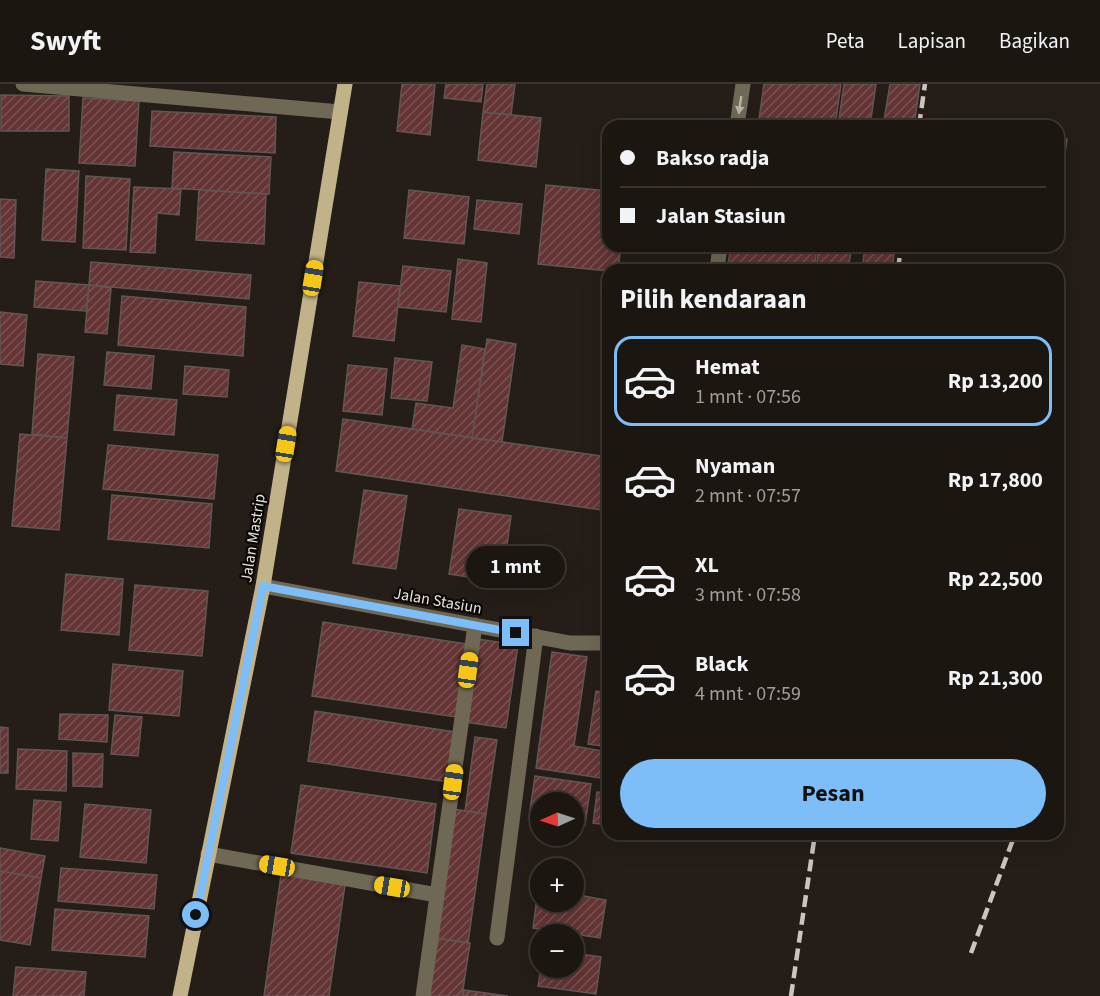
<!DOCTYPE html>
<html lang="id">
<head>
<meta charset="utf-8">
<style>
	body { margin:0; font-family:"Source Sans 3",sans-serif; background:#251f1a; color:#f1f3f6; height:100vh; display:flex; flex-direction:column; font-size:22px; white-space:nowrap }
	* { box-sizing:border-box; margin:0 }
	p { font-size:20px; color:#a09f9f }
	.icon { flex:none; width:33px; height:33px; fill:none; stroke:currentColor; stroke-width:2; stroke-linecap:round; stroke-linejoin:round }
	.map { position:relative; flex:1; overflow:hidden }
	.panel { position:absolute; left:602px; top:180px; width:462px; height:576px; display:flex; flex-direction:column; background:#1c1611; border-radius:18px; box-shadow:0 6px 24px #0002,0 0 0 2px #3a3531 }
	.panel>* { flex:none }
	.top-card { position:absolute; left:602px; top:36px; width:462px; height:132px; border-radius:18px; box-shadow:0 6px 24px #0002,0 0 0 2px #3a3531; display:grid; align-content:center; height:132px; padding:0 18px; background:#1c1611 }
	.needle { width:39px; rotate:267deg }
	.tools { position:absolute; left:530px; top:708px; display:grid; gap:12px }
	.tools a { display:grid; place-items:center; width:54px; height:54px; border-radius:50%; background:#1c1611; box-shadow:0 6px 24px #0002,0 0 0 2px #3a3531; font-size:30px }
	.end { position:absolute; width:27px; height:27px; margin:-14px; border:8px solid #7dbef9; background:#111; box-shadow:0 0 0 3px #111 }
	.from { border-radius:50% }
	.bubble { position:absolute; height:42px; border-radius:21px; background:#1c1611; box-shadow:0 6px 24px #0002,0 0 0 2px #3a3531; font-size:20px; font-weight:700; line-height:42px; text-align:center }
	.car { position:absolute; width:18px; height:36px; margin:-18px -9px; border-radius:8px; box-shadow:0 0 4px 2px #0007; background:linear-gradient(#f5c518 24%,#345 0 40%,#f5c518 0 76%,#345 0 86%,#f5c518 0) }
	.top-card b { display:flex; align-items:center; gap:21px; height:57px; font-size:22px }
	.top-card b+b { border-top:2px solid #3a3531 }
	.top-card i { width:15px; height:15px; background:#f1f3f6 }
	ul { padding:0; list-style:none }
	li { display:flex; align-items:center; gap:18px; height:90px; margin:0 12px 9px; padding:0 6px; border:3px solid transparent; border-radius:18px }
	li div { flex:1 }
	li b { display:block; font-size:22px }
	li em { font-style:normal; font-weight:700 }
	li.current { border-color:#7dbef9 }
	li>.icon { width:54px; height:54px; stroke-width:1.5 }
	h2 { padding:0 18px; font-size:27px; line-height:72px }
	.action { display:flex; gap:12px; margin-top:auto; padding:12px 18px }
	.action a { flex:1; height:69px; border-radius:36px; background:#7dbef9; color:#111; font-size:24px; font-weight:700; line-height:69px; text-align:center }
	header { display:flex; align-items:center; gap:36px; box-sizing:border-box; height:84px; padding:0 30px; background:#1c1611; border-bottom:2px solid #3a3531 }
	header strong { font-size:28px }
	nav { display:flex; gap:33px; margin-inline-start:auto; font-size:21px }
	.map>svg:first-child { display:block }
	.building { fill:url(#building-hatch); stroke:#625655; stroke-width:1.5 }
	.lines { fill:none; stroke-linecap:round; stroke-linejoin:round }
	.minor { stroke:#6f6854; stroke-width:15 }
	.major { stroke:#c1b289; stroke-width:15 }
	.rail { stroke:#cbc4c0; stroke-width:4.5; stroke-dasharray:12 6; stroke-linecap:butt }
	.oneway { fill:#b8b2a7 }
	.route { stroke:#7dbef9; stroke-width:8 }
	.labels { text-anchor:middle; stroke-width:4.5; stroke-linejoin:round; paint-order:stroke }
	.street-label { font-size:16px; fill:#e9e3df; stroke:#0b0806 }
</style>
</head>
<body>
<header>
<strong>Swyft</strong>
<nav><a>Peta</a><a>Lapisan</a><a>Bagikan</a></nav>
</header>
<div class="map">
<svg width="1100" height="912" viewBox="0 0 1100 912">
	<defs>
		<pattern id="building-hatch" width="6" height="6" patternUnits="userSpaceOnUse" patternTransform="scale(1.5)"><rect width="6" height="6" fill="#643534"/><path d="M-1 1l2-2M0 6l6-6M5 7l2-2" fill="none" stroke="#7a5251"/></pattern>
	</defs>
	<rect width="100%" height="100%" fill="#251d17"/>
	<!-- building -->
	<path class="building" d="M 402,0 L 435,0 L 430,51 L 397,47 Z
		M 446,0 L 483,0 L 481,18 L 444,14 Z
		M 487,0 L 515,0 L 511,31 L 483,28 Z
		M 764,0 L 841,0 L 835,42 L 758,42 Z
		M 844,0 L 876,0 L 870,42 L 838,42 Z
		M 890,0 L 920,0 L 914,42 L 883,42 Z
		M 1,11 L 69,12 L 69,47 L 1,47 Z
		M 83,14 L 139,17 L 135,82 L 79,79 Z
		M 152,27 L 276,33 L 275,69 L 150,62 Z
		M 483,28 L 541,34 L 536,83 L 478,76 Z
		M 1058,53 L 1067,55 L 1061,96 L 1058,96 Z
		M 174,68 L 271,73 L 269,110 L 172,104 Z
		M 46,85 L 79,87 L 75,158 L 42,156 Z
		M 86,92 L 130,95 L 126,166 L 83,164 Z
		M 546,101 L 608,107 L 608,162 L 621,162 L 618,186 L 608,186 L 608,187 L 538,180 Z
		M 134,103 L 181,105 L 179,131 L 157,129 L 155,169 L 130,168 Z
		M 199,106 L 266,110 L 264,160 L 196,156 Z
		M 409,106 L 469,113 L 464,160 L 404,154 Z
		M 0,115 L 16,116 L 14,174 L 0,173 Z
		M 477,116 L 522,120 L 519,150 L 474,145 Z
		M 731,162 L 817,162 L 814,186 L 727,186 Z
		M 819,162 L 852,162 L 848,186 L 816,186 Z
		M 865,162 L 895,162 L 892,186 L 862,186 Z
		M 458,175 L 487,179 L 481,238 L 452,235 Z
		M 91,178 L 251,191 L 249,215 L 89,201 Z
		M 403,182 L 451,187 L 446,228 L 398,223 Z
		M 36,197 L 89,201 L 86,227 L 34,223 Z
		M 359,198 L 400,202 L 394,257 L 353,252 Z
		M 89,201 L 111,204 L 107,250 L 85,248 Z
		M 122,212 L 246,223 L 243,272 L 118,261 Z
		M 0,228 L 27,231 L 23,282 L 0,280 Z
		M 487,255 L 516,260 L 502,358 L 472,354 Z
		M 462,261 L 485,265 L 472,354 L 412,345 L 416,319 L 453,324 Z
		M 107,268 L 154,272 L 151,305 L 104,301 Z
		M 38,270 L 74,273 L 67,354 L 32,350 Z
		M 395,274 L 432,278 L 427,317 L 391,314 Z
		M 348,281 L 387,285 L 382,331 L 343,327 Z
		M 185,282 L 229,286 L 227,313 L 183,310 Z
		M 117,311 L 177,316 L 174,351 L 114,346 Z
		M 343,335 L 608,373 L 608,427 L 336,387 Z
		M 20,350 L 67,354 L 59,446 L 12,442 Z
		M 108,361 L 218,371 L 214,415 L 103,405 Z
		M 364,406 L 407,412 L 396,485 L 353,479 Z
		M 112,411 L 212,420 L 209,464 L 108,455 Z
		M 459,425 L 511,432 L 502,498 L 449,490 Z
		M 66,490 L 123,495 L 119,551 L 61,546 Z
		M 135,501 L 208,507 L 202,572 L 129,566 Z
		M 323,538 L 466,560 L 456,633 L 312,612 Z
		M 477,555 L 518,561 L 506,644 L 465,638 Z
		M 552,568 L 587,573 L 574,662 L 603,667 L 600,694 L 536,684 Z
		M 113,580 L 183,587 L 179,632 L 109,626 Z
		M 596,607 L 608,609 L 608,663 L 588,660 Z
		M 315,627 L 455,648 L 448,698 L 308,677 Z
		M 60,630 L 108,631 L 107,658 L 59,655 Z
		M 115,631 L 142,633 L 138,672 L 111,670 Z
		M 0,643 L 8,644 L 8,689 L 0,689 Z
		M 475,653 L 497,656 L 486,730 L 465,727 Z
		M 18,665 L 67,667 L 66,707 L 16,705 Z
		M 73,669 L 103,670 L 102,703 L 73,702 Z
		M 535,692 L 591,700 L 585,741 L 573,739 L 573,718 L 540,718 L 540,735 L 529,733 Z
		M 301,701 L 436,720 L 427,789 L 291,769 Z
		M 597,708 L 608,709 L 608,741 L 593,739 Z
		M 34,716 L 61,718 L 58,757 L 31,755 Z
		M 85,720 L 151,726 L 146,779 L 80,773 Z
		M 453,725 L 486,730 L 468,859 L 435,854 Z
		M 0,764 L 45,772 L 41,794 L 0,787 Z
		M 61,784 L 157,791 L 154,825 L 58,817 Z
		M 0,787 L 41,794 L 30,861 L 0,856 Z
		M 281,791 L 345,801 L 329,912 L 264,912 Z
		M 538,805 L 540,805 L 540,818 L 573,818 L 573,810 L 606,816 L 600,854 L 533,844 Z
		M 55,825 L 149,832 L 145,873 L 52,866 Z
		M 435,854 L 470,859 L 462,912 L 427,912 Z
		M 573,869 L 601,873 L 596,910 L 538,902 L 541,884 L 573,884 Z
		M 16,883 L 86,888 L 84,912 L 13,912 Z
		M 464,906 L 508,912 L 463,912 Z"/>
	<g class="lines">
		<!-- minor -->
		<path class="minor" d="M 23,0 L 340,28
			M 737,42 L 743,0
			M 717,186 L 720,162
			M 263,502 L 570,559 L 608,559
			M 208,770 L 437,811
			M 497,854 L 536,552
			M 423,912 L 475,541"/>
		<!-- major -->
		<path class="major" d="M 180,912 L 263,502 L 345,0"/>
		<!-- rail -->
		<path class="rail" d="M 919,42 L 925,0
			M 898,186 L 901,162
			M 971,869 L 1015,750
			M 791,912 L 815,750"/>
	</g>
	<!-- one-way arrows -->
	<defs><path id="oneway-solid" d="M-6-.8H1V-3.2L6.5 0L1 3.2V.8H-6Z" transform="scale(1.5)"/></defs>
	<use class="oneway" href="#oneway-solid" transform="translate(740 21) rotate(98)"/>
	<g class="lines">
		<!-- route -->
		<path class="route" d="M 196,831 L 263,502 L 516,549"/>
	</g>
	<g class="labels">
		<!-- street labels -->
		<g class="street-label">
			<text transform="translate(252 454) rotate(-81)" y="6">Jalan Mastrip</text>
			<text transform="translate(438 516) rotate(10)" y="6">Jalan Stasiun</text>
		</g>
	</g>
</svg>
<div class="tools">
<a><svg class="needle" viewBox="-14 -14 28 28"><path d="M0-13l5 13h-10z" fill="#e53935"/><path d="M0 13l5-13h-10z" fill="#a09f9f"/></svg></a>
<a>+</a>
<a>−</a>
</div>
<i class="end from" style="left:196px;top:831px"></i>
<i class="end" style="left:516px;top:549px"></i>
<div class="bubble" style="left:466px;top:462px;width:99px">1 mnt</div>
<i class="car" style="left:313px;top:194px;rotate:9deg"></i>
<i class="car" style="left:286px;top:360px;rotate:9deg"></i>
<i class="car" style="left:468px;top:586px;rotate:8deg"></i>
<i class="car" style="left:453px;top:698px;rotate:8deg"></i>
<i class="car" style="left:277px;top:782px;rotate:280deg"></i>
<i class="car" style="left:392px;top:803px;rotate:280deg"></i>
<div class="top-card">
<b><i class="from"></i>Bakso radja</b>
<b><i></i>Jalan Stasiun</b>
</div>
<section class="panel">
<h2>Pilih kendaraan</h2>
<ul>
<li class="current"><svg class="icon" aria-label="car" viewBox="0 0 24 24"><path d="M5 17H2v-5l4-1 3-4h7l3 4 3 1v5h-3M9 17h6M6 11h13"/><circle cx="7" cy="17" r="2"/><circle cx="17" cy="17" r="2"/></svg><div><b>Hemat</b><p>1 mnt · 07:56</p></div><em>Rp 13,200</em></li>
<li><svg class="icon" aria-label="car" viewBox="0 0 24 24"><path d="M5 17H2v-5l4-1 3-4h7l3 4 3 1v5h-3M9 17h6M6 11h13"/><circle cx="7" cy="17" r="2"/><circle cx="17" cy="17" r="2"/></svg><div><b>Nyaman</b><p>2 mnt · 07:57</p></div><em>Rp 17,800</em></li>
<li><svg class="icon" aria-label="car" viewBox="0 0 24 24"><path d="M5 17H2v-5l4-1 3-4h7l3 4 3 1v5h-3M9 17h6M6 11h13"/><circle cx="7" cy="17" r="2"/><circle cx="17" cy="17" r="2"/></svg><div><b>XL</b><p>3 mnt · 07:58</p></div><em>Rp 22,500</em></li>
<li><svg class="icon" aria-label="car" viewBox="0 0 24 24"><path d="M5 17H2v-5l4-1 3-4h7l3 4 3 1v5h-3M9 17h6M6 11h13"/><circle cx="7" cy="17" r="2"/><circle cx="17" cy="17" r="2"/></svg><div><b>Black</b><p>4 mnt · 07:59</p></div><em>Rp 21,300</em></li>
</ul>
<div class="action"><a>Pesan</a></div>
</section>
</div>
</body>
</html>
